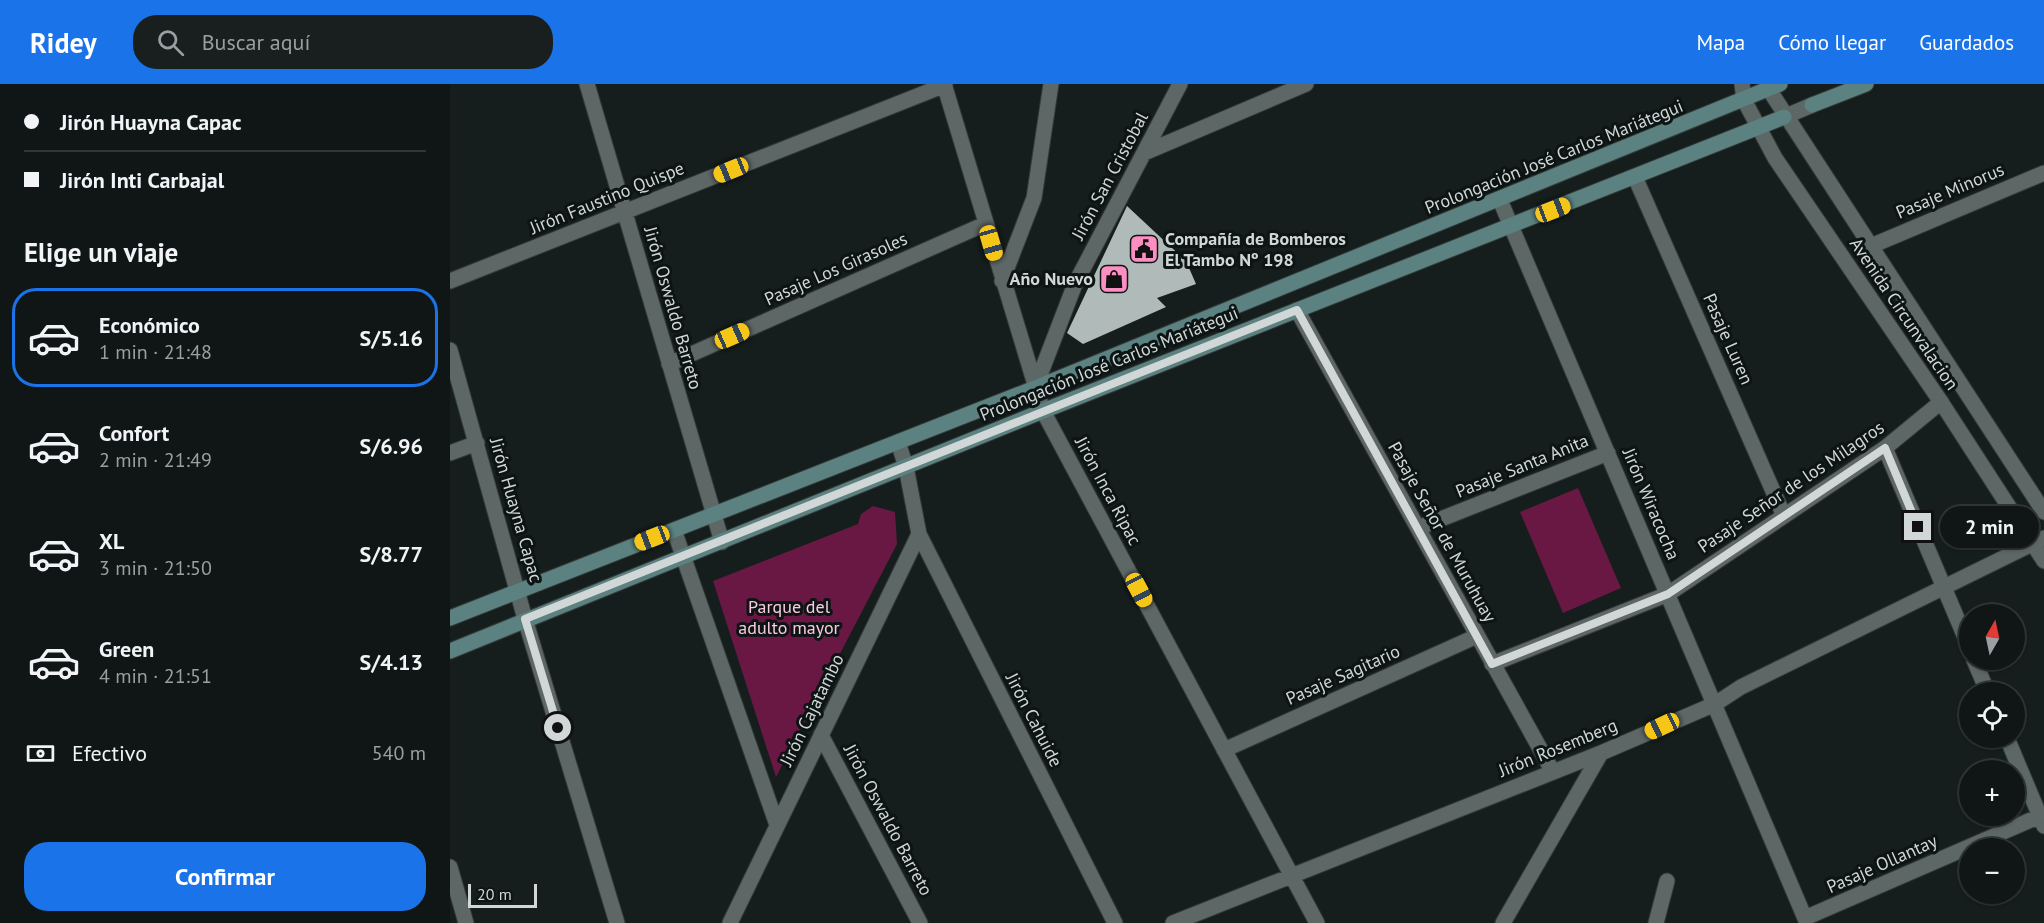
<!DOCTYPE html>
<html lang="es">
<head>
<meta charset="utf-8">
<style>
	body { margin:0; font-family:"PT Sans",sans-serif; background:#191f1f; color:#f1f3f6; height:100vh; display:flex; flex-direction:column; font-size:22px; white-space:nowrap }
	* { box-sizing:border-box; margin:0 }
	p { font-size:20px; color:#9c9fa1 }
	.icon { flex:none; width:33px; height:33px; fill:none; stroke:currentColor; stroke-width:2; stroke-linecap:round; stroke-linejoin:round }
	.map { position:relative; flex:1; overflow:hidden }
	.side { display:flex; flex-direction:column; background:#101616; width:450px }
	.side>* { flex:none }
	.banner { display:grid; align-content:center; height:132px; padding:0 24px; background:#101616 }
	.needle { width:39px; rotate:9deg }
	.fabs { position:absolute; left:1509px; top:520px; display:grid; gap:12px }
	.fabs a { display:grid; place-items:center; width:66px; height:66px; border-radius:50%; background:#101616; box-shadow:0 2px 4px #0004,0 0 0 2px #303535; font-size:30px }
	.scale { position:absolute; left:18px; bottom:15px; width:69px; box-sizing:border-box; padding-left:6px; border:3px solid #d1d7d6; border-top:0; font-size:16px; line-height:21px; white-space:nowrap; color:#d1d7d6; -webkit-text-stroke:4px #0c1414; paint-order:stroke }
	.end { position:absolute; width:27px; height:27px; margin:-14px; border:8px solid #d1d7d6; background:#111; box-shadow:0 0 0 3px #111 }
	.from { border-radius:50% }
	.bubble { position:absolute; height:42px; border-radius:21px; background:#101616; box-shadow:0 2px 4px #0004,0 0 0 2px #303535; font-size:20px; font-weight:700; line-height:42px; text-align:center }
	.car { position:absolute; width:18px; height:36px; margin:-18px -9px; border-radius:8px; box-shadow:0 0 4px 2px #0007; background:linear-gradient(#f5c518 24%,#345 0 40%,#f5c518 0 76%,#345 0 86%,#f5c518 0) }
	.banner b { display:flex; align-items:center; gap:21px; height:57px; font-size:22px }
	.banner b+b { border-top:2px solid #303535 }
	.banner i { width:15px; height:15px; background:#f1f3f6 }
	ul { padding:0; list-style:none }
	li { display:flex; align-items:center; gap:18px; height:99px; margin:0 12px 9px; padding:0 12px; border:3px solid transparent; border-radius:24px }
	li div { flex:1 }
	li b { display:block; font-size:22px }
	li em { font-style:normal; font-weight:700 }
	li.active { border-color:#1a73e8 }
	li>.icon { width:54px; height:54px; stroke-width:1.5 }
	h2 { padding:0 24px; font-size:27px; line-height:72px }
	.pay { display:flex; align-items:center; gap:15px; height:66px; padding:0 24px; font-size:22px }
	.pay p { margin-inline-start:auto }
	.cta { display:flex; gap:12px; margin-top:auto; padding:12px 24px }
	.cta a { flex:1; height:69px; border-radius:24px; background:#1a73e8; color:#fff; font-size:24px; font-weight:700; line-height:69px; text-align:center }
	header { display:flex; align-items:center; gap:36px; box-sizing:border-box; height:84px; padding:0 30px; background:#1a73e8; color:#fff }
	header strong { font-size:28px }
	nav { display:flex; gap:33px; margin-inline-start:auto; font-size:21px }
	.search { width:420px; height:54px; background:#191f1f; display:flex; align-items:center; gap:15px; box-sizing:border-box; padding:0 21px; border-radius:24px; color:#9c9fa1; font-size:22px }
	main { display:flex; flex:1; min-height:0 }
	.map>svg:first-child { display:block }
	.green { fill:#681843 }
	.building { fill:#afbab9 }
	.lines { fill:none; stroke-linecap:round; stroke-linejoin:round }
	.minor-casing { stroke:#343a39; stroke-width:17 }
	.tertiary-casing { stroke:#343a39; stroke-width:17 }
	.secondary-casing { stroke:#343a39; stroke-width:17 }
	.minor { stroke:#5d6766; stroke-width:15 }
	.tertiary { stroke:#5d6766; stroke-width:15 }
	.secondary { stroke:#5b8180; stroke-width:15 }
	.route { stroke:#d1d7d6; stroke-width:8 }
	.labels { text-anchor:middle; stroke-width:6; stroke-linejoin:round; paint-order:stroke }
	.street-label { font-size:18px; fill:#d1d7d6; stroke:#0c1414 }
	.poi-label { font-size:18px; font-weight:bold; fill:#d1d7d6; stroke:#0c1414; text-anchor:start }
	.park-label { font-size:18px; fill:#fccadf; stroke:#0c1414 }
</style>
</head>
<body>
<header>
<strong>Ridey</strong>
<div class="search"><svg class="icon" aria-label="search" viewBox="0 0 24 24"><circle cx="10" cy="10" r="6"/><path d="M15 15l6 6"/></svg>Buscar aquí</div>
<nav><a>Mapa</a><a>Cómo llegar</a><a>Guardados</a></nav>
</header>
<main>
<section class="side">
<div class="banner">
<b><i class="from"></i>Jirón Huayna Capac</b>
<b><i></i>Jirón Inti Carbajal</b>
</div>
<h2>Elige un viaje</h2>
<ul>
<li class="active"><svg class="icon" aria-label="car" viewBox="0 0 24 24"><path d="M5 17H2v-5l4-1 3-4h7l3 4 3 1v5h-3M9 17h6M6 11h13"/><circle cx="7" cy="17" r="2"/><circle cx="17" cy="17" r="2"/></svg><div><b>Económico</b><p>1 min · 21:48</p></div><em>S/5.16</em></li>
<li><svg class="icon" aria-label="car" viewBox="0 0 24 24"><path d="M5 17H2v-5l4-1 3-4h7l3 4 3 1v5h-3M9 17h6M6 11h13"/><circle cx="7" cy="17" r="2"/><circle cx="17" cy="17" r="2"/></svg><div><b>Confort</b><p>2 min · 21:49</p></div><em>S/6.96</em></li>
<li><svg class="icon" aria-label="car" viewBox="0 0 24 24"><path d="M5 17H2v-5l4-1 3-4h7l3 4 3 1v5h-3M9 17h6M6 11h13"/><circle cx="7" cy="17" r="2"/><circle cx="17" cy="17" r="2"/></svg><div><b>XL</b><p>3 min · 21:50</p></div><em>S/8.77</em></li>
<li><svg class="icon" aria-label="car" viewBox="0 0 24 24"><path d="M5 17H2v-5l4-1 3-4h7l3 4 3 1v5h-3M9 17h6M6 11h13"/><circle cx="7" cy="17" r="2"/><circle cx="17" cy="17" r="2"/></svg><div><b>Green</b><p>4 min · 21:51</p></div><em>S/4.13</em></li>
</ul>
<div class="pay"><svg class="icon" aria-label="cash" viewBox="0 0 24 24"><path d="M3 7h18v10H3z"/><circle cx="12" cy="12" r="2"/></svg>Efectivo<p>540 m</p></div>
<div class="cta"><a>Confirmar</a></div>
</section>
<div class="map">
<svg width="1594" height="839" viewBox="0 0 1594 839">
	<rect width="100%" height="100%" fill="#151e1d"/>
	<!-- green -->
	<path class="green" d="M 1128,404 L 1171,504 L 1113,529 L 1070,428 Z
		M 423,422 L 445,428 L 447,460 L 326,693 L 263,497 L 408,440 L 411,430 Z"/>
	<!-- building -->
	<path class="building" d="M 677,122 L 736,177 L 746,200 L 707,214 L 716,223 L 633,260 L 617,249 Z"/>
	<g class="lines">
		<!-- minor casing -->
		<g class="minor-casing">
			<path id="minor" d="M 137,0 L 272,458
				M 494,0 L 593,327 L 867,839
				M 1292,0 L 1294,16
				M 1334,33 L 1362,21
				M 694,69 L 856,0
				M 1185,93 L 1334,432
				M 1050,116 L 1357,839
				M 1421,162 L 1594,89
				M 0,197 L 495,1
				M 552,197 L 584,114 L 601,0
				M 847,226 L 1103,688
				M 0,266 L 75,535 L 167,839
				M 219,280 L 535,140
				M 585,304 L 625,200 L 730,0
				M 1435,364 L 1520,565
				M 0,369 L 27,359
				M 968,444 L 1158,369
				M 224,446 L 327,741
				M 469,450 L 665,839
				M 1524,576 L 1538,609
				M 1042,580 L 1218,510 L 1435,364 L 1491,318
				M 371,651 L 470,839
				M 1557,654 L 1594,742
				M 774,666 L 1027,552
				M 0,783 L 16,839
				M 1355,834 L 1590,732
				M 280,839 L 469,450 L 456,383 L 448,358
				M 723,839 L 1151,669 L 1265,620 L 1291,603 L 1594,454
				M 1053,839 L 1151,669
				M 1206,839 L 1217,797"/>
		</g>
		<!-- tertiary casing -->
		<g class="tertiary-casing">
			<path id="tertiary" d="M 1318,4 L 1594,428
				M 1294,16 L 1325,74 L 1491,318 L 1594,477"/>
		</g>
		<!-- secondary casing -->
		<g class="secondary-casing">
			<path id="secondary" d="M 1362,21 L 1416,0
				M 0,534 L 585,304 L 1330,0
				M 0,567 L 593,327 L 1334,33"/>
		</g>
		<!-- minor -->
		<use href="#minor" class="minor"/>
		<!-- tertiary -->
		<use href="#tertiary" class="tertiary"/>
		<!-- secondary -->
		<use href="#secondary" class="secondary"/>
	</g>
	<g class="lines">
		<!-- route -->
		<path class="route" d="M 108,644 L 75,535 L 847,226 L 1042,580 L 1218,510 L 1435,364 L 1468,443"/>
	</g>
	<!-- icons -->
	<defs>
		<g id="civic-square" transform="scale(1.5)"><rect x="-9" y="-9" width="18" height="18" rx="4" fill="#fc8fc1" stroke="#0c1414"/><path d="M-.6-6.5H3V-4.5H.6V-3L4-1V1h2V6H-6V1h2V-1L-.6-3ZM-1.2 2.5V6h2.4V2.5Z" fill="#111"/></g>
		<g id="shop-square" transform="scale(1.5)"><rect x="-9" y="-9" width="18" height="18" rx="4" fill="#fc8fc1" stroke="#0c1414"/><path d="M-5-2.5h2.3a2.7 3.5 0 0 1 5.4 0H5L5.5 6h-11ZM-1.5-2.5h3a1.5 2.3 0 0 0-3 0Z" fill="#111"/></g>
	</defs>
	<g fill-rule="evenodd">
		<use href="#civic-square" x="694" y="165"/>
		<use href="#shop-square" x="664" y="195"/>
	</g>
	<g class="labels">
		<!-- street labels -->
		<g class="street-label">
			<text transform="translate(1104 73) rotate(-22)" y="6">Prolongación José Carlos Mariátegui</text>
			<text transform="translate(660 92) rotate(-62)" y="6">Jirón San Cristobal</text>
			<text transform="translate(1500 107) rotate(-23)" y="6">Pasaje Minorus</text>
			<text transform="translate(157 114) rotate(-22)" y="6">Jirón Faustino Quispe</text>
			<text transform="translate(386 185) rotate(-24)" y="6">Pasaje Los Girasoles</text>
			<text transform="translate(223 224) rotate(74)" y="6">Jirón Oswaldo Barreto</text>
			<text transform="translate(1454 230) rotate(56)" y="6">Avenida Circunvalacion</text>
			<text transform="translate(1278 255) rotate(66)" y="6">Pasaje Luren</text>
			<text transform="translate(659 280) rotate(-22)" y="6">Prolongación José Carlos Mariátegui</text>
			<text transform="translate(1072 382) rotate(-22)" y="6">Pasaje Santa Anita</text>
			<text transform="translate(1341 403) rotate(-34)" y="6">Pasaje Señor de los Milagros</text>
			<text transform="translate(658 407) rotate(62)" y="6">Jirón Inca Ripac</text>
			<text transform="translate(1201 420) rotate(67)" y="6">Jirón Wiracocha</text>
			<text transform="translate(66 426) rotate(74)" y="6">Jirón Huayna Capac</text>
			<text transform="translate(992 448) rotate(61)" y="6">Pasaje Señor de Muruhuay</text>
			<text transform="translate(893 591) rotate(-24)" y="6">Pasaje Sagitario</text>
			<text transform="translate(362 626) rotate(-64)" y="6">Jirón Cajatambo</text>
			<text transform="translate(584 636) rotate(63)" y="6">Jirón Cahuide</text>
			<text transform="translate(1108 664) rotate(-22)" y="6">Jirón Rosemberg</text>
			<text transform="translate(438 736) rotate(62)" y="6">Jirón Oswaldo Barreto</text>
			<text transform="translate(1432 780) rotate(-24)" y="6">Pasaje Ollantay</text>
		</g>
		<!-- poi labels -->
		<g class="poi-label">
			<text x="715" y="161">Compañía de Bomberos<tspan x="715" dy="21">El Tambo Nº 198</tspan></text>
			<text x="643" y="201" text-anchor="end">Año Nuevo</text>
		</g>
		<!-- park labels -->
		<g class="park-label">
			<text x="339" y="529">Parque del<tspan x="339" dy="21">adulto mayor</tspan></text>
		</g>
	</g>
</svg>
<div class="fabs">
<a><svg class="needle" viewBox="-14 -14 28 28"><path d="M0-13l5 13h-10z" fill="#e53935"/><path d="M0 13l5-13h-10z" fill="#9c9fa1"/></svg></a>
<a><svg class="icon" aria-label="locate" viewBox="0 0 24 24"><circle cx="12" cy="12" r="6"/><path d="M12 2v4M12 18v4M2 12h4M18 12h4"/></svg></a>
<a>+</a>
<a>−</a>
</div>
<div class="scale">20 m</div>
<i class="end from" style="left:108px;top:644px"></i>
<i class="end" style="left:1468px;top:443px"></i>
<div class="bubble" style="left:1490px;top:422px;width:99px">2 min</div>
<i class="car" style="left:281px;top:86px;rotate:248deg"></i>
<i class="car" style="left:1103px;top:126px;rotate:69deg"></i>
<i class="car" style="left:541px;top:159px;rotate:164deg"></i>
<i class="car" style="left:282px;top:252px;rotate:66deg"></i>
<i class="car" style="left:202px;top:454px;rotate:249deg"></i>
<i class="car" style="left:689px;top:506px;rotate:152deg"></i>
<i class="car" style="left:1212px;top:642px;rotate:245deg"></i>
</div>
</main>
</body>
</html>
